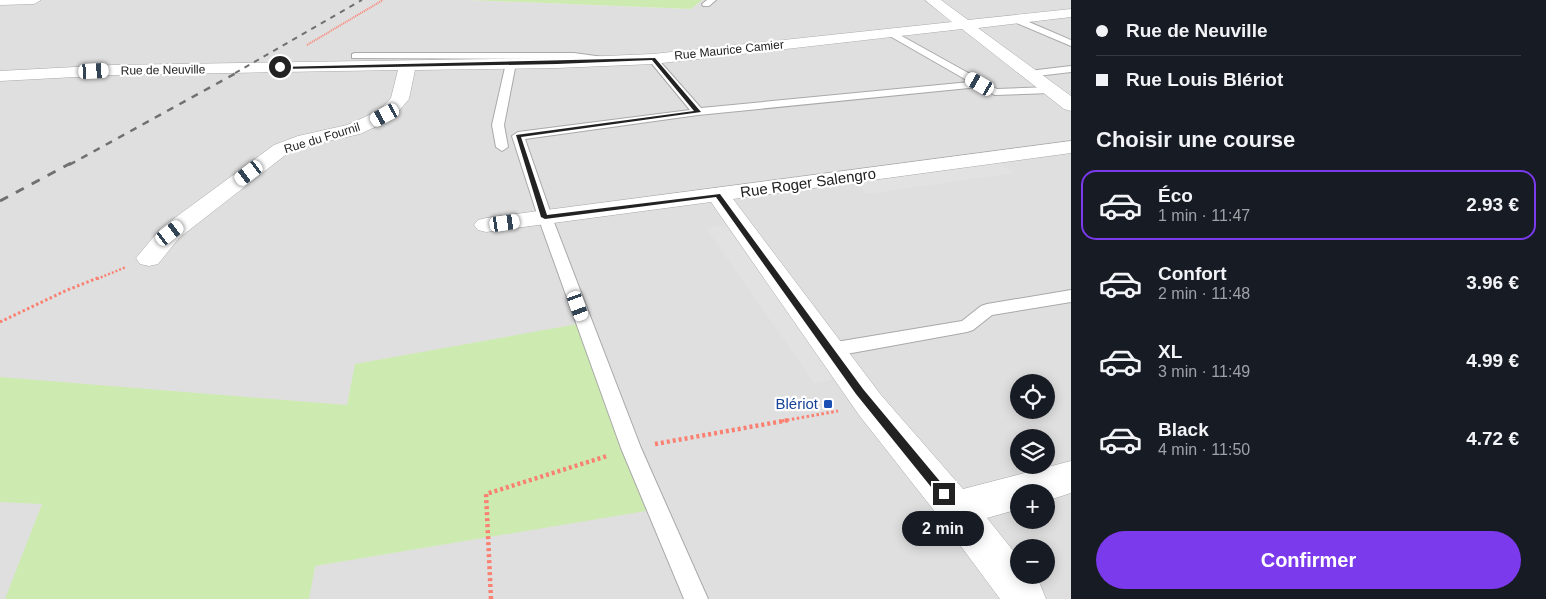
<!DOCTYPE html>
<html lang="fr">
<head>
<meta charset="utf-8">
<style>
	body { margin:0; font-family:Helvetica,sans-serif; background:#20242c; color:#f1f3f6; height:100vh; display:flex; flex-direction:column; font-size:19px; white-space:nowrap }
	* { box-sizing:border-box; margin:0 }
	p { font-size:16px; color:#9ea1a6 }
	.icon { flex:none; width:28px; height:28px; fill:none; stroke:currentColor; stroke-width:2; stroke-linecap:round; stroke-linejoin:round }
	.map { position:relative; flex:1; overflow:hidden }
	.sheet { display:flex; flex-direction:column; background:#171b24; width:475px }
	.sheet>* { flex:none }
	.banner { display:grid; align-content:center; height:110px; padding:0 25px; background:#171b24 }
	.buttons { position:absolute; left:1010px; top:374px; display:grid; gap:10px }
	.buttons a { display:grid; place-items:center; width:45px; height:45px; border-radius:50%; background:#171b24; box-shadow:0 2px 12px #0003; font-size:25px }
	.end { position:absolute; width:22px; height:22px; margin:-11px; border:6px solid #222; background:#fff; box-shadow:0 0 0 2px #fff }
	.from { border-radius:50% }
	.bubble { position:absolute; height:35px; border-radius:18px; background:#171b24; box-shadow:0 2px 12px #0003; font-size:16px; font-weight:600; line-height:35px; text-align:center }
	.car { position:absolute; width:15px; height:30px; margin:-15px -8px; border-radius:6px; box-shadow:0 0 4px 1px #0007; background:linear-gradient(#fff 24%,#345 0 40%,#fff 0 76%,#345 0 86%,#fff 0) }
	.banner b { display:flex; align-items:center; gap:18px; height:48px; font-size:19px }
	.banner b+b { border-top:1px solid #363941 }
	.banner i { width:12px; height:12px; background:#f1f3f6 }
	ul { padding:0; list-style:none }
	li { display:flex; align-items:center; gap:15px; height:70px; margin:0 10px 8px; padding:0 15px; border:2px solid transparent; border-radius:15px }
	li div { flex:1 }
	li b { display:block; font-size:19px }
	li em { font-style:normal; font-weight:600 }
	li.current { border-color:#7c3aed }
	li>.icon { width:45px; height:45px; stroke-width:1.5 }
	h2 { padding:0 25px; font-size:22px; line-height:60px }
	.primary-button { display:flex; gap:10px; margin-top:auto; padding:10px 25px }
	.primary-button a { flex:1; height:58px; border-radius:30px; background:#7c3aed; color:#fff; font-size:20px; font-weight:600; line-height:58px; text-align:center }
	main { display:flex; flex:1; min-height:0 }
	.map>svg:first-child { display:block }
	.residential { fill:#e0dfdf; fill-rule:evenodd }
	.grass { fill:#cdebb0 }
	.parking { fill:#e2e2e2 }
	.lines { fill:none; stroke-linecap:round; stroke-linejoin:round }
	.lane-casing { stroke:#a9a9a9; stroke-width:2 }
	.street-casing { stroke:#a9a9a9; stroke-width:1 }
	.path-far3 { stroke:#fa8072; stroke-width:2; stroke-dasharray:1 1; stroke-linecap:butt }
	.path-far2 { stroke:#fa8072; stroke-width:2.5; stroke-dasharray:2 2; stroke-linecap:butt }
	.path-far1 { stroke:#fa8072; stroke-width:3; stroke-dasharray:2.5 2.5; stroke-linecap:butt }
	.path { stroke:#fa8072; stroke-width:4.5; stroke-dasharray:3 3; stroke-linecap:butt }
	.lane { fill:#fff; fill-rule:evenodd }
	.street { fill:#fff; fill-rule:evenodd }
	.rail-far2 { stroke:#707070; stroke-width:2; stroke-dasharray:5.5 5.5; stroke-linecap:butt }
	.rail-far1 { stroke:#707070; stroke-width:2.5; stroke-dasharray:7 7; stroke-linecap:butt }
	.rail { stroke:#707070; stroke-width:3; stroke-dasharray:9 9; stroke-linecap:butt }
	.route { fill:#222 }
	.transit-dot { fill:#1a4fb4; stroke:#fff; stroke-width:2 }
	.labels { text-anchor:middle; stroke-width:4.5; stroke-linejoin:round; paint-order:stroke }
	.far-street-label { font-size:12px; fill:#222; stroke:#fff }
	.street-label { font-size:15px; fill:#222; stroke:#fff }
	.transit-label { font-size:15px; fill:#164399; stroke:#fff; text-anchor:end }
</style>
</head>
<body>
<main>
<div class="map">
<svg width="1071" height="599" viewBox="0 0 1071 599">
	<rect width="100%" height="100%" fill="#f2efe9"/>
	<!-- residential -->
	<path class="residential" d="M 0,0 L 469,0 L 691,9 L 702,0 L 1071,0 L 1071,599 L 0,599 ZM 1019,382 L 1046,382 L 1046,410 L 1019,410 ZM 1019,438 L 1046,438 L 1046,465 L 1019,465 ZM 1019,492 L 1046,492 L 1046,520 L 1019,520 ZM 1019,548 L 1046,548 L 1046,575 L 1019,575 Z"/>
	<!-- grass -->
	<path class="grass" d="M 469,0 L 702,0 L 691,9 Z
		M 578,324 L 646,511 L 315,566 L 309,599 L 5,599 L 42,504 L 0,502 L 0,377 L 347,405 L 355,364 Z"/>
	<!-- parking -->
	<path class="parking" d="M 991,157 L 1014,173 L 867,194 L 849,177 Z
		M 725,225 L 838,378 L 814,383 L 706,228 Z"/>
	<g class="lines">
		<!-- lane casing -->
		<g class="lane-casing">
			<path id="lane" d="M 707,0 L 716,0 L 709,6 L 703,6 L 702,4 Z
				M 1015,16 L 1071,40 L 1071,46 L 1012,21 L 1011,19 Z
				M 891,30 L 997,89 L 1051,87 L 1056,90 L 1051,93 L 995,95 L 979,87 L 698,115 L 525,139 L 552,217 L 641,448 L 708,599 L 684,599 L 621,448 L 538,217 L 512,136 L 518,132 L 690,110 L 648,59 L 653,56 L 656,57 L 701,108 L 970,82 L 888,35 L 888,31 Z
				M 355,53 L 574,53 L 603,57 L 608,60 L 603,63 L 574,59 L 352,58 L 352,54 Z
				M 511,60 L 516,63 L 504,125 L 508,147 L 502,151 L 496,147 L 492,125 L 506,63 Z
				M 1071,66 L 1071,72 L 1029,77 L 1024,74 L 1029,71 Z
				M 1071,290 L 1071,302 L 992,315 L 973,330 L 967,332 L 830,357 L 824,355 L 821,350 L 824,345 L 830,343 L 962,321 L 981,306 L 987,304 Z"/>
		</g>
		<!-- street casing -->
		<g class="street-casing">
			<path id="street" d="M 0,0 L 41,0 L 34,4 L 0,5 Z
				M 925,0 L 941,0 L 968,20 L 1071,9 L 1071,17 L 978,28 L 1071,96 L 1071,111 L 1064,109 L 962,29 L 653,64 L 557,68 L 415,70 L 409,99 L 392,119 L 360,134 L 311,145 L 288,153 L 179,238 L 158,264 L 149,266 L 140,264 L 136,258 L 161,228 L 274,145 L 298,136 L 347,125 L 378,111 L 391,98 L 398,70 L 113,75 L 0,81 L 0,71 L 113,65 L 557,58 L 653,54 L 952,22 Z
				M 1071,141 L 1071,153 L 733,199 L 881,395 L 963,489 L 1071,461 L 1071,493 L 1046,501 L 1046,492 L 1019,492 L 1019,509 L 987,518 L 1019,558 L 1019,575 L 1032,575 L 1040,584 L 1046,599 L 1000,599 L 943,522 L 859,415 L 711,202 L 486,232 L 478,230 L 474,225 L 478,220 L 486,218 Z"/>
		</g>
		<!-- path-far3 -->
		<path class="path-far3" d="M 307,45 L 383,0"/>
		<!-- path-far2 -->
		<path class="path-far2" d="M 97,279 L 126,267"/>
		<!-- path-far1 -->
		<path class="path-far1" d="M 0,322 L 65,291 L 100,277
			M 782,421 L 838,411"/>
		<!-- path -->
		<path class="path" d="M 655,444 L 789,420
			M 491,599 L 486,494 L 607,456"/>
		<!-- lane -->
		<use href="#lane" class="lane"/>
		<!-- street -->
		<use href="#street" class="street"/>
		<!-- rail-far2 -->
		<path class="rail-far2" d="M 235,73 L 362,0"/>
		<!-- rail-far1 -->
		<path class="rail-far1" d="M 69,165 L 238,72"/>
		<!-- rail -->
		<path class="rail" d="M 0,201 L 71,163"/>
	</g>
	<!-- route -->
	<path class="route" d="M 655,58 L 701,112 L 521,137 L 547,215 L 720,194 L 863,389 L 948,491 L 949,494 L 948,498 L 940,498 L 856,394 L 716,197 L 545,219 L 541,217 L 516,135 L 694,111 L 652,60 L 557,64 L 280,69 L 278,67 Z"/>
	<!-- markers -->
	<rect class="transit-dot" x="823" y="399" width="10" height="10" rx="2.5"/>
	<g class="labels">
		<!-- far-street labels -->
		<g class="far-street-label">
			<text transform="translate(729 50) rotate(-6)" y="4">Rue Maurice Camier</text>
			<text transform="translate(163 70) rotate(-1)" y="4">Rue de Neuville</text>
			<text transform="translate(322 138) rotate(-17)" y="4">Rue du Fournil</text>
		</g>
		<!-- street labels -->
		<g class="street-label">
			<text transform="translate(808 183) rotate(-8)" y="5">Rue Roger Salengro</text>
		</g>
		<!-- transit labels -->
		<g class="transit-label">
			<text x="818" y="409">Blériot</text>
		</g>
	</g>
</svg>
<div class="buttons">
<a><svg class="icon" aria-label="locate" viewBox="0 0 24 24"><circle cx="12" cy="12" r="6"/><path d="M12 2v4M12 18v4M2 12h4M18 12h4"/></svg></a>
<a><svg class="icon" aria-label="layers" viewBox="0 0 24 24"><path d="M12 4l9 5-9 5-9-5zM3 14l9 5 9-5"/></svg></a>
<a>+</a>
<a>−</a>
</div>
<i class="end from" style="left:280px;top:67px"></i>
<i class="end" style="left:944px;top:494px"></i>
<div class="bubble" style="left:902px;top:511px;width:82px">2 min</div>
<i class="car" style="left:94px;top:71px;rotate:87deg"></i>
<i class="car" style="left:980px;top:84px;rotate:300deg"></i>
<i class="car" style="left:385px;top:115px;rotate:242deg"></i>
<i class="car" style="left:249px;top:173px;rotate:233deg"></i>
<i class="car" style="left:505px;top:223px;rotate:82deg"></i>
<i class="car" style="left:170px;top:233px;rotate:53deg"></i>
<i class="car" style="left:578px;top:306px;rotate:160deg"></i>
</div>
<section class="sheet">
<div class="banner">
<b><i class="from"></i>Rue de Neuville</b>
<b><i></i>Rue Louis Blériot</b>
</div>
<h2>Choisir une course</h2>
<ul>
<li class="current"><svg class="icon" aria-label="car" viewBox="0 0 24 24"><path d="M5 17H2v-5l4-1 3-4h7l3 4 3 1v5h-3M9 17h6M6 11h13"/><circle cx="7" cy="17" r="2"/><circle cx="17" cy="17" r="2"/></svg><div><b>Éco</b><p>1 min · 11:47</p></div><em>2.93 €</em></li>
<li><svg class="icon" aria-label="car" viewBox="0 0 24 24"><path d="M5 17H2v-5l4-1 3-4h7l3 4 3 1v5h-3M9 17h6M6 11h13"/><circle cx="7" cy="17" r="2"/><circle cx="17" cy="17" r="2"/></svg><div><b>Confort</b><p>2 min · 11:48</p></div><em>3.96 €</em></li>
<li><svg class="icon" aria-label="car" viewBox="0 0 24 24"><path d="M5 17H2v-5l4-1 3-4h7l3 4 3 1v5h-3M9 17h6M6 11h13"/><circle cx="7" cy="17" r="2"/><circle cx="17" cy="17" r="2"/></svg><div><b>XL</b><p>3 min · 11:49</p></div><em>4.99 €</em></li>
<li><svg class="icon" aria-label="car" viewBox="0 0 24 24"><path d="M5 17H2v-5l4-1 3-4h7l3 4 3 1v5h-3M9 17h6M6 11h13"/><circle cx="7" cy="17" r="2"/><circle cx="17" cy="17" r="2"/></svg><div><b>Black</b><p>4 min · 11:50</p></div><em>4.72 €</em></li>
</ul>
<div class="primary-button"><a>Confirmer</a></div>
</section>
</main>
</body>
</html>
